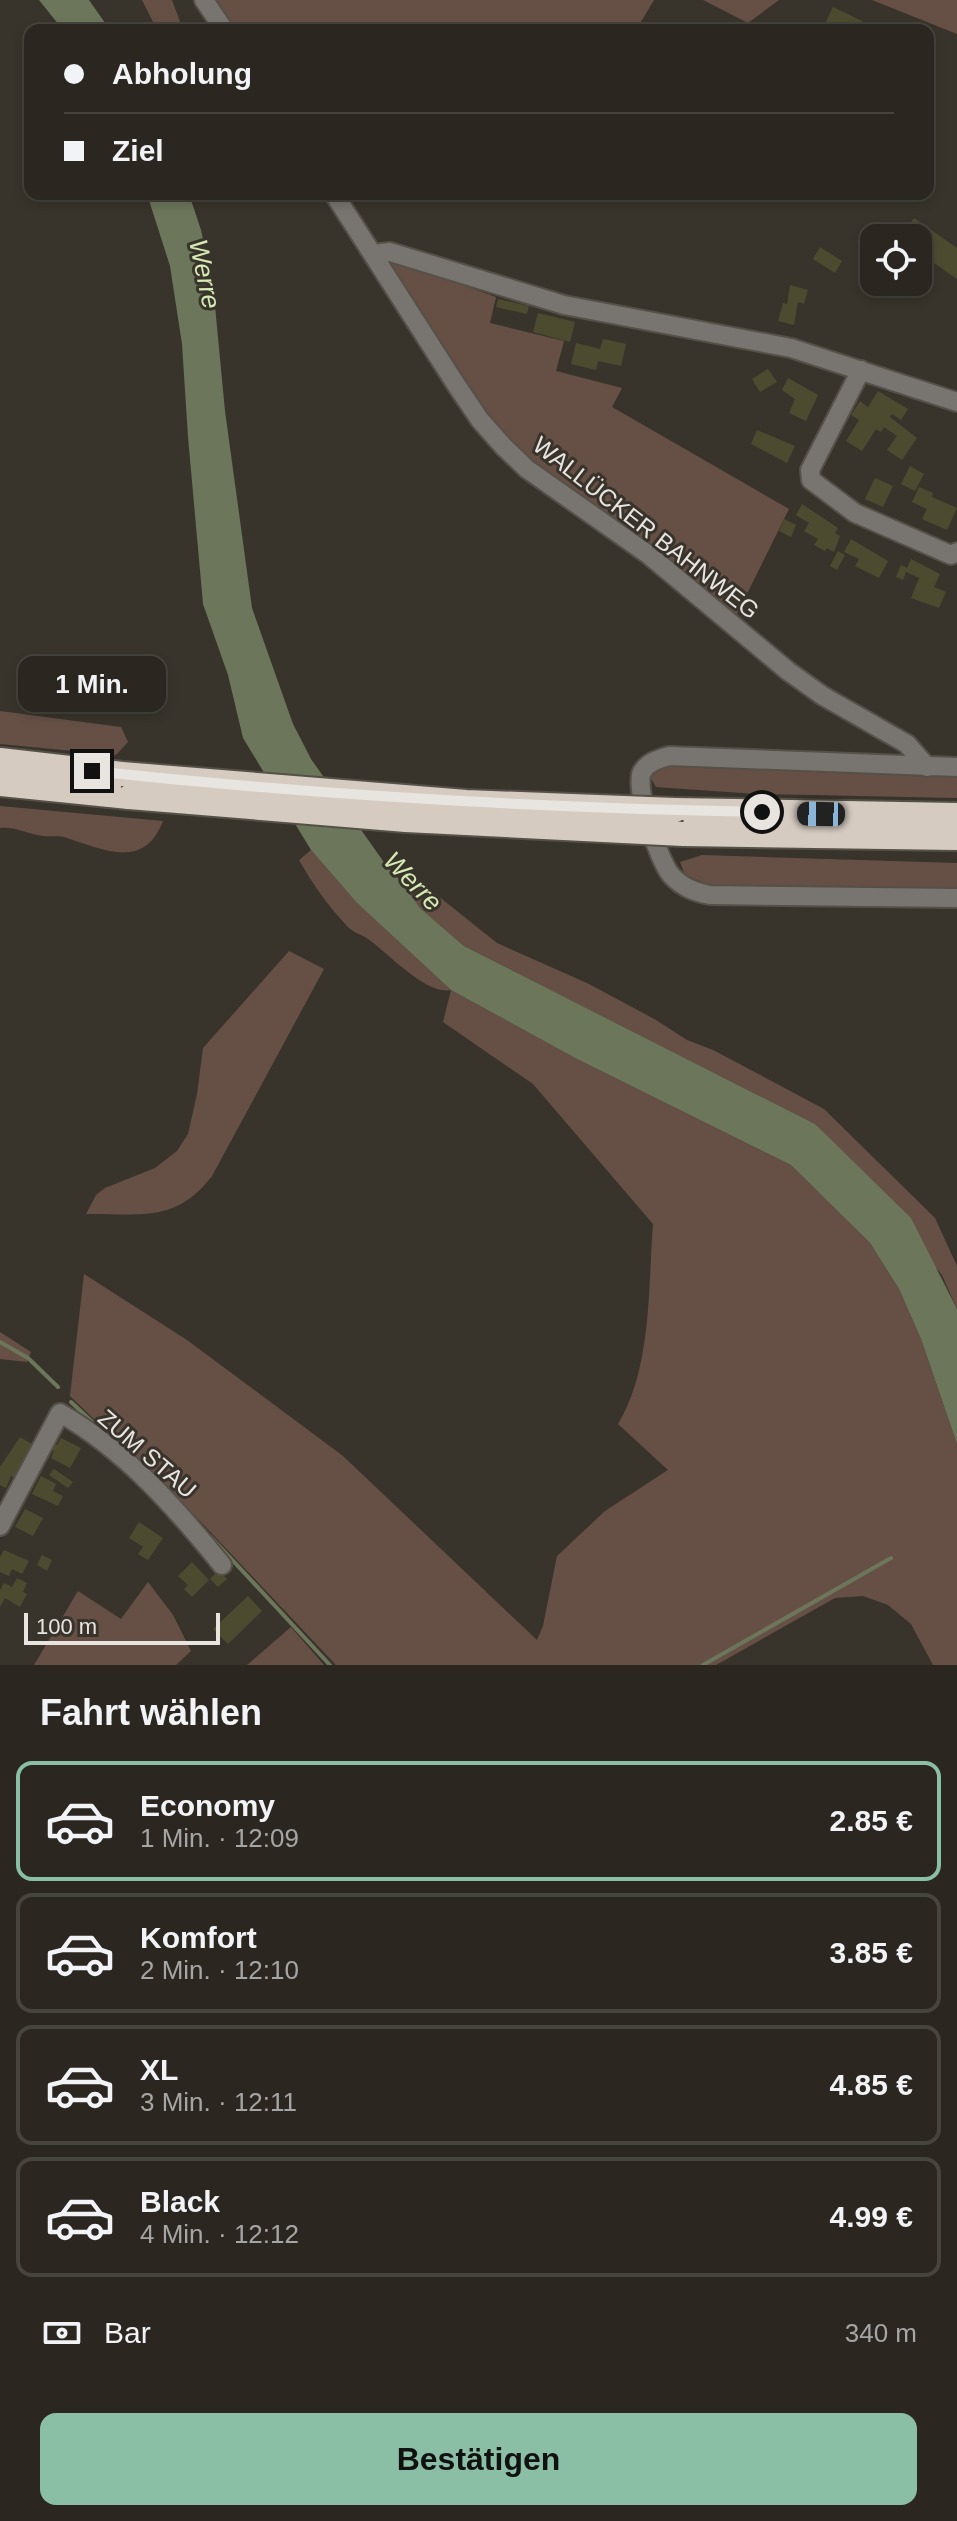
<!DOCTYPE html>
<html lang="de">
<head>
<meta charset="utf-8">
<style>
	body { margin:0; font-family:Arial,sans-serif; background:#37332d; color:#f1f3f6; height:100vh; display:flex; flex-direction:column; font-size:30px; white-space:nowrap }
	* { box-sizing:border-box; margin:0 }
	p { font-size:26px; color:#a6a5a5 }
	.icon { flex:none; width:44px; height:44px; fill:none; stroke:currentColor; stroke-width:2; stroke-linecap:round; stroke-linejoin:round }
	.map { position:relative; height:1665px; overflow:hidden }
	.side { display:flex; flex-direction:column; background:#2b2720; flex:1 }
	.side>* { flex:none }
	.guide { position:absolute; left:24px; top:24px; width:910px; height:176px; border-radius:16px; box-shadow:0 4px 12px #0003,0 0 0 2px #47443e; display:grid; align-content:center; height:176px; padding:0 40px; background:#2b2720 }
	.tools { position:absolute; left:860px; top:224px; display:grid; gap:16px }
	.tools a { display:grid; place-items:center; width:72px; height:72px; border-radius:16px; background:#2b2720; box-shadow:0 4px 12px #0003,0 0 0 2px #47443e; font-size:40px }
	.scale { position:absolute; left:24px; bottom:20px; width:196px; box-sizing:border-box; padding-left:8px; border:4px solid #e8e5e0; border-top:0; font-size:22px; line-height:28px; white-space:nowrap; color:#e8e5e0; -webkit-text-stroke:6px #39342b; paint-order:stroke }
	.end { position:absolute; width:36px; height:36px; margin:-18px; border:10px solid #e8e5e0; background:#111; box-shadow:0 0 0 4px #111 }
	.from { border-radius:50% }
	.bubble { position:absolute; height:56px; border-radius:16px; background:#2b2720; box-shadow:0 4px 12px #0003,0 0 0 2px #47443e; font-size:26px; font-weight:600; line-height:56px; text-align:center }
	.car { position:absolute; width:24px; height:48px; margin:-24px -12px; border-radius:10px; box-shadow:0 0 6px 2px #0007; background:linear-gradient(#222 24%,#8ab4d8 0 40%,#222 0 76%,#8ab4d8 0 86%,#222 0) }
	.guide b { display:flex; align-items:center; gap:28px; height:76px; font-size:30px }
	.guide b+b { border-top:2px solid #47443e }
	.guide i { width:20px; height:20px; background:#f1f3f6 }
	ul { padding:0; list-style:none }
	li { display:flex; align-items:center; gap:24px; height:120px; margin:0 16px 12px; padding:0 24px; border:4px solid #47443e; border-radius:16px }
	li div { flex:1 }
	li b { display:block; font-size:30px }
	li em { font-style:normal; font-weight:600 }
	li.on { border-color:#8abfa5 }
	li>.icon { width:72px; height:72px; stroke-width:1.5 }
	h2 { padding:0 40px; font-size:36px; line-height:96px }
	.pay { display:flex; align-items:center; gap:20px; height:88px; padding:0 40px; font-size:30px }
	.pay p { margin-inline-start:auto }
	.primary-button { display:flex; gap:16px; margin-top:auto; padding:16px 40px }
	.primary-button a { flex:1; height:92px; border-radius:16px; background:#8abfa5; color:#111; font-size:32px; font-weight:600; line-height:92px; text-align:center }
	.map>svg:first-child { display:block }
	.green { fill:#665046 }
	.water { fill:#6c765a }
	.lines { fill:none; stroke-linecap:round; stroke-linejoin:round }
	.stream { stroke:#6c765a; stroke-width:4 }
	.building { fill:#4d4b2f }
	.minor-casing { stroke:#555048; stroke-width:22 }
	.highway-casing { stroke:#555048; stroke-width:28 }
	.minor { stroke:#787470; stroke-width:18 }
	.highway { stroke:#d5cbc1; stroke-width:24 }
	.highway-bridge-casing { stroke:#555048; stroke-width:28; stroke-linecap:butt }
	.highway-bridge { stroke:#d5cbc1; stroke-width:24 }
	.route { stroke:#e8e5e0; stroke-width:10 }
	.labels { text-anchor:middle; stroke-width:6; stroke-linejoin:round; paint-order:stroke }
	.street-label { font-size:24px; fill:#e8e5e0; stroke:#39342b }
	.water-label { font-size:26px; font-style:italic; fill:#d6eab4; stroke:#39342b }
</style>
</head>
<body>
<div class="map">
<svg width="957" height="1665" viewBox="0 0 957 1665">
	<rect width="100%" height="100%" fill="#39342b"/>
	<!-- green -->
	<path class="green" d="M 142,0 L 172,0 L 183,30 L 157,30 Z
		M 210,0 L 654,0 L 636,30 L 230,30 Z
		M 703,0 L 779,0 L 748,23 Z
		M 872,0 L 957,0 L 957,34 Z
		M 397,261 L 496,297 L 490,323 L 564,341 L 556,371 L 622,388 L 612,407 L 789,509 L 733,622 L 530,464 L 489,422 L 390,273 L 391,264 Z
		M 0,711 L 121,727 L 128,742 L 116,755 L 0,744 Z
		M 660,763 L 957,771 L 957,798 L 756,794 L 656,787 L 650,777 Z
		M 0,806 L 163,821 C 144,871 102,849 67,838 C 59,835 51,837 43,836 C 28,834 14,826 0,828 Z
		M 311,850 L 357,903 L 451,990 L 575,1058 L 791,1165 L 870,1243 L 899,1289 L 921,1339 L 957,1444 L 957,1665 L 933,1665 L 911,1624 L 888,1605 L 863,1596 L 835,1598 L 716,1665 L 336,1665 L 200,1521 L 70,1396 L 84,1274 L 187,1340 L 343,1456 L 537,1640 L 543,1626 L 557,1556 L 605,1511 L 668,1470 L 618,1424 C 652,1368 648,1288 653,1224 L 533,1084 L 443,1022 L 451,990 C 427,996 387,952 368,939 C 361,934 352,932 347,926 C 328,906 312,883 299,860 Z
		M 702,855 L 957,863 L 957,890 L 717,888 L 685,875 L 680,862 Z
		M 408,872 L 497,943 L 589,984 L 656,1020 L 687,1040 L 713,1050 L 824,1109 L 935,1218 L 957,1266 L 957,1309 L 942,1275 L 815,1124 L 464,946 L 420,908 L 403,882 Z
		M 289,951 L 324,969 L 212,1176 C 175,1224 140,1213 86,1214 L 96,1195 L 105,1188 L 155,1168 L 177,1151 L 188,1134 L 197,1094 L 203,1048 Z
		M 0,1332 L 31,1352 L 27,1362 L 0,1359 Z
		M 148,1582 L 173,1615 L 191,1651 L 176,1665 L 34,1665 L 78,1591 L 121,1619 Z
		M 291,1627 L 324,1665 L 247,1665 Z"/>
	<!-- water -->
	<path class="water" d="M 39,0 L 89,0 L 110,30 L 63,30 Z
		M 147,194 L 189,194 L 201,230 L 213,285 L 225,411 L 252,608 L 293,724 L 311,759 L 388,868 L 402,882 L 420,908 L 464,946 L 815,1124 L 911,1218 L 957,1309 L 957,1444 L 921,1339 L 899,1289 L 870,1243 L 791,1165 L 575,1058 L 451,990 L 357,903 L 311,850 L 243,738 L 228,675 L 203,604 L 188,437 L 182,344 L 170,266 Z"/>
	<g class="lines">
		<!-- stream -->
		<path class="stream" d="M 0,1342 L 28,1358 L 58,1387
			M 71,1402 L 101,1430
			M 210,1536 L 330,1665
			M 703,1665 L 891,1558"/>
	</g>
	<!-- building -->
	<path class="building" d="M 833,7 L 864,22 L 859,30 L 822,30 Z
		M 914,218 L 957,248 L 957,279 L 918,252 L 918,238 L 900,238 Z
		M 820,247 L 842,261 L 835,273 L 813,259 Z
		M 790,285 L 808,290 L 804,304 L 798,302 L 794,325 L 778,321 L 783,303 L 787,304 Z
		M 498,299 L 529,306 L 527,314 L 496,307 Z
		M 538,313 L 575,322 L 570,342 L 533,332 Z
		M 603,339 L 626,344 L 621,366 L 598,361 L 596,370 L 571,364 L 576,343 L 600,349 Z
		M 768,369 L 777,382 L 760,392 L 752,379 Z
		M 788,378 L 818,395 L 806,421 L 789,413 L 795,399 L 782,390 Z
		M 878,391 L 908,409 L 901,420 L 892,414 L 890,417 L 917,438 L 902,460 L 887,450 L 897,436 L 884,427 L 881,432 L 876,429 L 862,451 L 846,441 L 859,420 L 851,415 L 860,401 L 868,407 Z
		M 757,430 L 795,446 L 787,463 L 751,444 Z
		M 910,466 L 924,474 L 915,491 L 901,484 Z
		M 875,478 L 893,486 L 883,507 L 865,499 Z
		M 919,487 L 933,493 L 932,497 L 957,508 L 947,530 L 922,519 L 927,509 L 912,502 Z
		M 802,504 L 838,528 L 835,533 L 840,536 L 834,552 L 827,548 L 825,551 L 814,545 L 818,539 L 804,531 L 809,523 L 796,515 Z
		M 784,519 L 796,525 L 791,537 L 779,531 Z
		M 851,539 L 888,561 L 879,578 L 855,566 L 859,559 L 844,552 Z
		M 838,551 L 845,555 L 837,570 L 830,566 Z
		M 911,559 L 940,574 L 934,587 L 946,592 L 939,608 L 911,598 L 919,578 L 906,572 L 903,580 L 896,577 L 901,565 L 907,568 Z
		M 20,1437 L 32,1444 L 15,1478 L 11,1476 L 6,1488 L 0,1485 L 0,1467 Z
		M 61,1438 L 81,1448 L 70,1468 L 51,1458 L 54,1451 L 51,1449 L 54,1443 L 57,1445 Z
		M 54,1469 L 73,1482 L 68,1488 L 49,1475 Z
		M 41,1476 L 56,1484 L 53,1491 L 63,1496 L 58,1506 L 32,1494 Z
		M 25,1509 L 43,1518 L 33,1536 L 15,1527 Z
		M 139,1522 L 163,1538 L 148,1560 L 138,1554 L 143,1547 L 129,1538 Z
		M 4,1550 L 29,1561 L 22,1574 L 12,1569 L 9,1576 L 0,1572 L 0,1557 Z
		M 42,1555 L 52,1560 L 47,1571 L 37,1565 Z
		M 192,1562 L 209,1580 L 192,1597 L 184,1589 L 188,1585 L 178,1576 Z
		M 219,1570 L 227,1579 L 218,1587 L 210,1579 Z
		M 17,1578 L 27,1583 L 23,1592 L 27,1594 L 20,1607 L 5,1598 L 0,1607 L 0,1590 L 4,1583 L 12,1587 Z
		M 248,1596 L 262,1611 L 228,1644 L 213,1629 Z"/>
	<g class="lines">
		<!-- minor casing -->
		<g class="minor-casing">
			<path id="minor" d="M 204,0 L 224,30
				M 334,194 L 457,386 L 480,420 L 503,446 L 527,469 L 649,555 L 788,671 L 823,696 L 907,744 L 927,767
				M 374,254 L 390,252 L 564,305 L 791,348 L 957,402
				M 861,370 L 810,470 L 811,480 L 855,513 L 951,555 L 957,552
				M 957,767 L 669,756 C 659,759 648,762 642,772 C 634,788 659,861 671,875 C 682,887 694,892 710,895 L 957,898
				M 0,1526 L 60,1413 C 125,1450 176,1508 222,1565"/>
		</g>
		<!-- highway casing -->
		<g class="highway-casing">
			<path id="highway" d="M 0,760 L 122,774
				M 0,784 L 129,797
				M 675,810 L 957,815
				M 683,834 L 957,838"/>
		</g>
		<!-- minor -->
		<use href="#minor" class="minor"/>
		<!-- highway -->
		<use href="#highway" class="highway"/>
		<!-- highway-bridge casing -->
		<g class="highway-bridge-casing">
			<path id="highway-bridge" d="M 122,774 L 466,802 L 675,810
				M 129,797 L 406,820 L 683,834"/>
		</g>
		<!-- highway-bridge -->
		<use href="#highway-bridge" class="highway-bridge"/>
	</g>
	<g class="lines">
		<!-- route -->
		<path class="route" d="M 92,771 C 314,795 538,808 762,812"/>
	</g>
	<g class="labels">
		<!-- street labels -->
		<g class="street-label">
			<text transform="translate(646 528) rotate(38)" y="8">WALLÜCKER BAHNWEG</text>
			<text transform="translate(147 1454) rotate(41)" y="8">ZUM STAU</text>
		</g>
		<!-- water labels -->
		<g class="water-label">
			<text transform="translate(205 274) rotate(78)" y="9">Werre</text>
			<text transform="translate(413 881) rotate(46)" y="9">Werre</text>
		</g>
	</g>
</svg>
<div class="tools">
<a><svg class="icon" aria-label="locate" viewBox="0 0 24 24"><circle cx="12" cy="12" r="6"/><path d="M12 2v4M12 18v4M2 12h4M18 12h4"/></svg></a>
</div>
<div class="scale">100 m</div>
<i class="end from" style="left:762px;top:812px"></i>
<i class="end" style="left:92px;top:771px"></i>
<div class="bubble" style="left:18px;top:656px;width:148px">1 Min.</div>
<i class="car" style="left:821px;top:814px;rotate:271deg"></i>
<div class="guide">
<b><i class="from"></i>Abholung</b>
<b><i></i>Ziel</b>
</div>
</div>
<section class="side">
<h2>Fahrt wählen</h2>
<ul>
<li class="on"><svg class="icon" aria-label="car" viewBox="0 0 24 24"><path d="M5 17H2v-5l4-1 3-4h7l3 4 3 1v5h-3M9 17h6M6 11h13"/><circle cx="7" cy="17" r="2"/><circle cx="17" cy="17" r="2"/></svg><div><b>Economy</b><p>1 Min. · 12:09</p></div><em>2.85 €</em></li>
<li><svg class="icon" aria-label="car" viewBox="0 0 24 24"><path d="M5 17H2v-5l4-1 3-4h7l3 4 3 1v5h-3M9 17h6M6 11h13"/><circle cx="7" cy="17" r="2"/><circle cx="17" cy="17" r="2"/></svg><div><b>Komfort</b><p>2 Min. · 12:10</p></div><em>3.85 €</em></li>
<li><svg class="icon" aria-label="car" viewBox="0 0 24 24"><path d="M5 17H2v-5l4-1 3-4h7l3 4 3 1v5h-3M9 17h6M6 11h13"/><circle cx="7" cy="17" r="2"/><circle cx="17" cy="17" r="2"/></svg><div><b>XL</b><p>3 Min. · 12:11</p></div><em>4.85 €</em></li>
<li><svg class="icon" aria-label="car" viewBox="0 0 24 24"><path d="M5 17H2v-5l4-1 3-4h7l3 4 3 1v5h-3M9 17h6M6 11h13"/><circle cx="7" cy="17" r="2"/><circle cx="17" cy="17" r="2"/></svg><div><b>Black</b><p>4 Min. · 12:12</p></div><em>4.99 €</em></li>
</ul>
<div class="pay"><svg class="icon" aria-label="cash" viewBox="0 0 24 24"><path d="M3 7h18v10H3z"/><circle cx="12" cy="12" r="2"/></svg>Bar<p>340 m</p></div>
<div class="primary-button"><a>Bestätigen</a></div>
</section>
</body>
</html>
